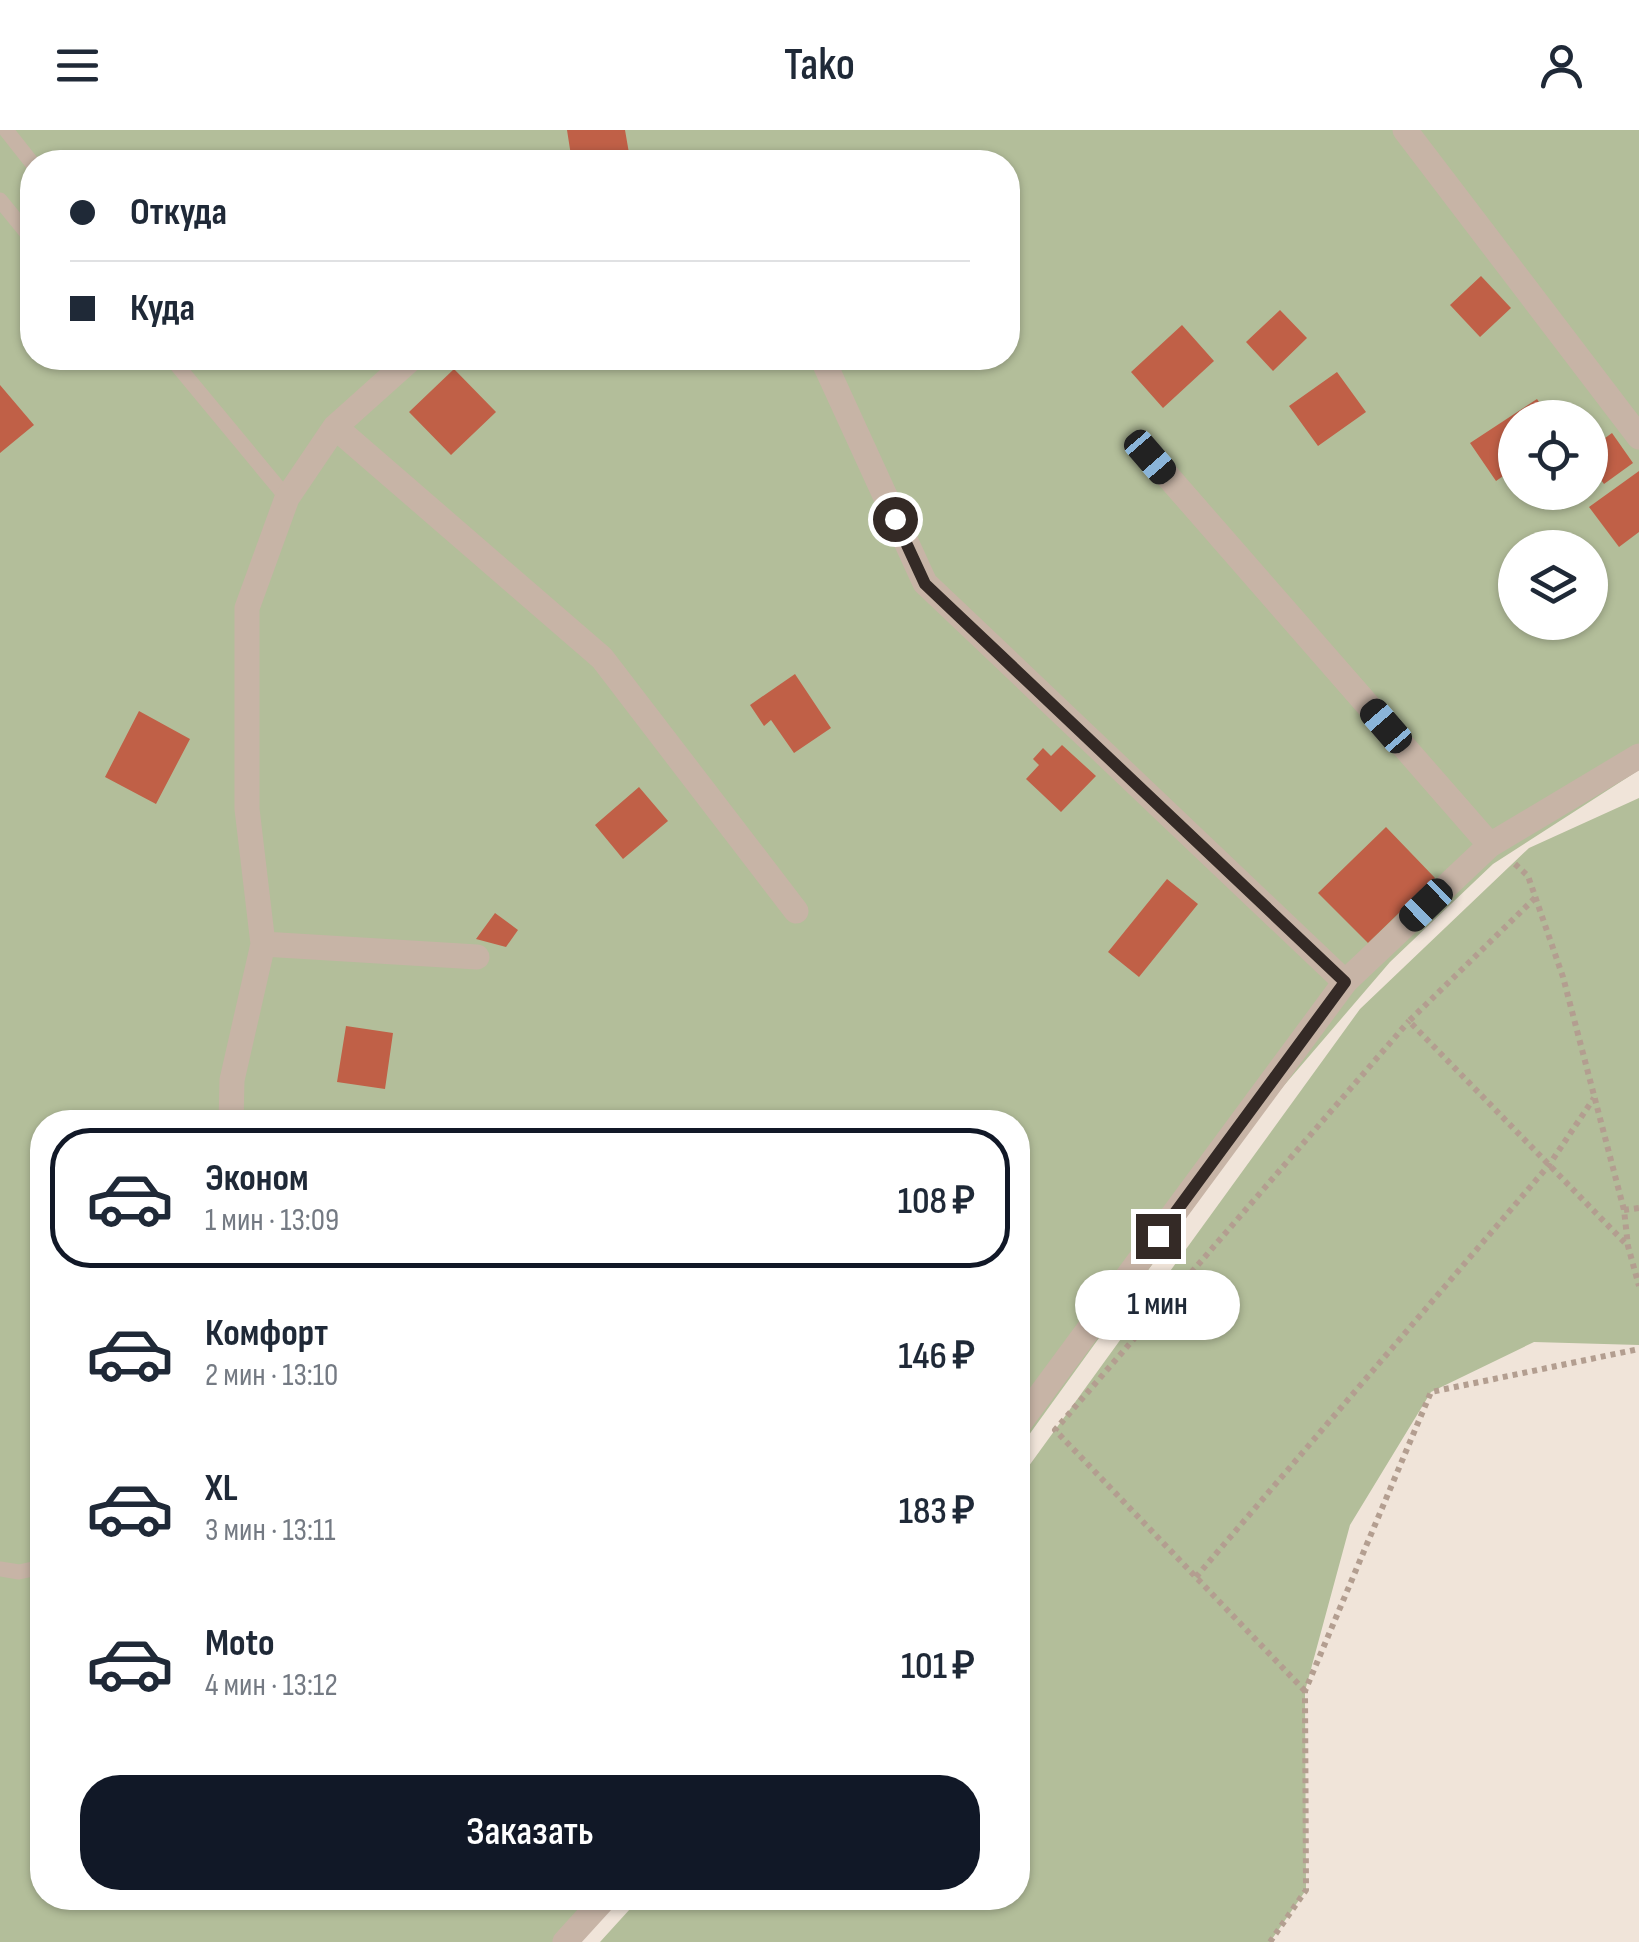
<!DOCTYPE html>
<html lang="ru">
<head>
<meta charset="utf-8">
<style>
	body { margin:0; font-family:"Sofia Sans Condensed",sans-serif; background:#f2f2f3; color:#1f2937; height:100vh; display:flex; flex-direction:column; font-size:38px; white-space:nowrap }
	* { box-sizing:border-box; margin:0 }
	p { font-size:32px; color:#747a83 }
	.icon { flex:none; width:55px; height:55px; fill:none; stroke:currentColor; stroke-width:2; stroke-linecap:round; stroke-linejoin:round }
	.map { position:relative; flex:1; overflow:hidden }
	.panel { position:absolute; left:30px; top:980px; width:1000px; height:800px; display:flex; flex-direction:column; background:#fff; border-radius:40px; box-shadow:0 2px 8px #0004 }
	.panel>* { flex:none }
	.top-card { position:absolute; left:20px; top:20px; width:1000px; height:220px; border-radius:40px; box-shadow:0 2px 8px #0004; display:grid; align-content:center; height:220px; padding:0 50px; background:#fff }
	.buttons { position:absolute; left:1498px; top:270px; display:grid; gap:20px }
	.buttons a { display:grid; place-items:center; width:110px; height:110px; border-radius:50%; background:#fff; box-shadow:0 2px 8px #0004; font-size:50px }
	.end { position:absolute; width:45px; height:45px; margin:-22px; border:12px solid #342a26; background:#fff; box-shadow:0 0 0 5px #fff }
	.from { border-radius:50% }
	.bubble { position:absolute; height:70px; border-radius:35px; background:#fff; box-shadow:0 2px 8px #0004; font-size:32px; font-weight:600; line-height:70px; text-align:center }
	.car { position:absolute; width:30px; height:60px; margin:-30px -15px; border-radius:12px; box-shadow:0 0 8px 2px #0007; background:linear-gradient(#222 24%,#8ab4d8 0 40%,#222 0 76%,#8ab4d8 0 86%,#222 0) }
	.top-card b { display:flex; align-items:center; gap:35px; height:95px; font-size:38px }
	.top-card b+b { border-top:2px solid #e0e1e3 }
	.top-card i { width:25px; height:25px; background:#1f2937 }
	ul { padding:18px 0 0; list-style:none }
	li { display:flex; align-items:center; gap:30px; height:140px; margin:0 20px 15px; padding:0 30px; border:5px solid transparent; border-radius:40px }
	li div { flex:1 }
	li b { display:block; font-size:38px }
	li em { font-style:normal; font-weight:600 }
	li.on { border-color:#111827 }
	li>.icon { width:90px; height:90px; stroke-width:1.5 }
	.action { display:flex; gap:20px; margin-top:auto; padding:20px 50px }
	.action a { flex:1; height:115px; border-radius:40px; background:#111827; color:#fff; font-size:40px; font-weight:600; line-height:115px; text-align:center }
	header { display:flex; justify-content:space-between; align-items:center; height:130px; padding:0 50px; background:#fff; font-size:45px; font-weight:600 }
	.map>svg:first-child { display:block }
	.green { fill:#b3be9a; fill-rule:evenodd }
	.building { fill:#c06047 }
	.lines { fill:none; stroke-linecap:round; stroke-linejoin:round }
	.path { stroke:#b39e90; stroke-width:6; stroke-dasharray:5 5; stroke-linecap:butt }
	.service { stroke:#c7b4a6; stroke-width:15 }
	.minor { stroke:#c7b4a6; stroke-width:25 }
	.route { stroke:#342a26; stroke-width:12 }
</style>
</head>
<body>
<header><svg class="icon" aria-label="menu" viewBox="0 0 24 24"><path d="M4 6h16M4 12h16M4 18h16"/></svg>Tako<svg class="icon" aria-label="person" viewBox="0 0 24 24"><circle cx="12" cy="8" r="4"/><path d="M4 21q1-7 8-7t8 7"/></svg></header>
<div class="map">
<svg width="1639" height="1812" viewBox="0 0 1639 1812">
	<rect width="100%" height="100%" fill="#f0e4d9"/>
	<!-- green -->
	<path class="green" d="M 0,0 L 1639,0 L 1639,640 L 1493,734 L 1390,832 L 1269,973 L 1018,1320 L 1018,992 L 42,992 L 42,1768 L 616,1768 L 576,1812 L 0,1812 ZM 32,32 L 1008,32 L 1008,228 L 32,228 ZM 1515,288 L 1590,288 L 1590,362 L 1515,362 ZM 1515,418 L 1590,418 L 1590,492 L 1515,492 Z
		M 1639,668 L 1639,1215 L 1534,1212 L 1431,1262 L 1350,1395 L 1305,1561 L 1306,1760 L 1270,1812 L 600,1812 L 640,1768 L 1018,1768 L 1018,1351 L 1360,879 L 1529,718 Z"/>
	<!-- building -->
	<path class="building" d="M 567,0 L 625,0 L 630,29 L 572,32 Z
		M 1481,146 L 1511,178 L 1480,207 L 1450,175 Z
		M 1280,180 L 1307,208 L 1273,241 L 1246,212 Z
		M 1182,195 L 1214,231 L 1163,278 L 1131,242 Z
		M 454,239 L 496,282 L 451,325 L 409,282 Z
		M 1337,242 L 1366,282 L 1318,316 L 1289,276 Z
		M 0,255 L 34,295 L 0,323 Z
		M 1537,269 L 1549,288 L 1515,288 L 1515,338 L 1496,351 L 1470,313 Z
		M 1612,303 L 1633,333 L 1604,354 L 1590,335 L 1590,319 Z
		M 1639,341 L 1639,402 L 1619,417 L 1589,377 Z
		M 795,544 L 831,598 L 794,623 L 771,590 L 764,596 L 750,575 Z
		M 139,581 L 190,609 L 156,674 L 105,647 Z
		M 1062,615 L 1096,646 L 1061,682 L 1026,649 L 1039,635 L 1033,629 L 1043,618 L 1051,626 Z
		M 639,657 L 668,691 L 623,729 L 595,695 Z
		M 1386,697 L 1435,748 L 1368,813 L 1318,763 Z
		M 1167,749 L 1198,774 L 1139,847 L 1108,822 Z
		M 495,783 L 518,800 L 506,817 L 476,809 Z
		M 346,896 L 393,903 L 385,959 L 337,952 Z"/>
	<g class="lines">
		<!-- path -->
		<path class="path" d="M 1515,734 L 1528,746 L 1563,847 L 1624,1080 L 1628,1116 L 1639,1156
			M 1535,768 L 1409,891 L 1628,1116
			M 1624,1080 L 1639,1078
			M 1196,1447 L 1549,1035 L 1594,968
			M 1305,1561 L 1055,1300 L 1409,891
			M 1270,1812 L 1306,1760 L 1305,1561 L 1431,1262 L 1639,1219"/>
		<!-- service -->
		<path class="service" d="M 6,0 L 32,33
			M 0,70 L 26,102
			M 171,228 L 287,368
			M 0,1439 L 19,1442 L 42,1437"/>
		<!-- minor -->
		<path class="minor" d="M 1405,0 L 1639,307
			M 822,228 L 925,453 L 1345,852
			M 335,297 L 602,528 L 796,781
			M 1151,327 L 1490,715
			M 263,814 L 477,827
			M 231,992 L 232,950 L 263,814 L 247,679 L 247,478 L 287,368 L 335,297 L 412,228
			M 1018,1295 L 1345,852 L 1490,715 L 1639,626
			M 565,1812 L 605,1768"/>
	</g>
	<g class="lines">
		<!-- route -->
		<path class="route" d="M 895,389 L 925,454 L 1345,852 L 1158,1106"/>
	</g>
</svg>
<div class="buttons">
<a><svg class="icon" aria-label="locate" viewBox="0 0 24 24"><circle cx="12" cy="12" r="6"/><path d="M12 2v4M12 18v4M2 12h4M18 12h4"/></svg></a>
<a><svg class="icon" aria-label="layers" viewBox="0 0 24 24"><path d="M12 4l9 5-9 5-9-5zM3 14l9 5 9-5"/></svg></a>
</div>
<i class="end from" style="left:895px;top:389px"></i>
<i class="end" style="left:1158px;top:1106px"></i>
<div class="bubble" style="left:1075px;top:1140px;width:165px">1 мин</div>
<i class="car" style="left:1150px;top:327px;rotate:139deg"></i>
<i class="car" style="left:1386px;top:596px;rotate:319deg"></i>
<i class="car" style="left:1426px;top:775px;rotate:226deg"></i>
<div class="top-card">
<b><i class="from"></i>Откуда</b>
<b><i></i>Куда</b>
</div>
<section class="panel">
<ul>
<li class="on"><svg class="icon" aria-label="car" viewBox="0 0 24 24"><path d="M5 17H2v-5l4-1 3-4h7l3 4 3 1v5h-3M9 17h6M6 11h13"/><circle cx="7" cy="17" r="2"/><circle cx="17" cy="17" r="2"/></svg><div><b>Эконом</b><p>1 мин · 13:09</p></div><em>108 ₽</em></li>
<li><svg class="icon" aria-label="car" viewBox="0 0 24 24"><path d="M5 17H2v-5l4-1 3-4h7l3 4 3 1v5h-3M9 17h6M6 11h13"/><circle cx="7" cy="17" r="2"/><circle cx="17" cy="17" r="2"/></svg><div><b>Комфорт</b><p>2 мин · 13:10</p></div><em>146 ₽</em></li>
<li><svg class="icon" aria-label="car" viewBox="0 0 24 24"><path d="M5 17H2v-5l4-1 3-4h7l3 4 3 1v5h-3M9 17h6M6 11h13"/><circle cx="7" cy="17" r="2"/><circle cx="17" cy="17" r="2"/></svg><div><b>XL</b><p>3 мин · 13:11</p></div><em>183 ₽</em></li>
<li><svg class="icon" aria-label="car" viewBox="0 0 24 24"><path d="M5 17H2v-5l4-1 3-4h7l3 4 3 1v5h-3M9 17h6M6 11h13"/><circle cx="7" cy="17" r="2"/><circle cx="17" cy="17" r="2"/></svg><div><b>Moto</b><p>4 мин · 13:12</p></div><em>101 ₽</em></li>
</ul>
<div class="action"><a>Заказать</a></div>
</section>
</div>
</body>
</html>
